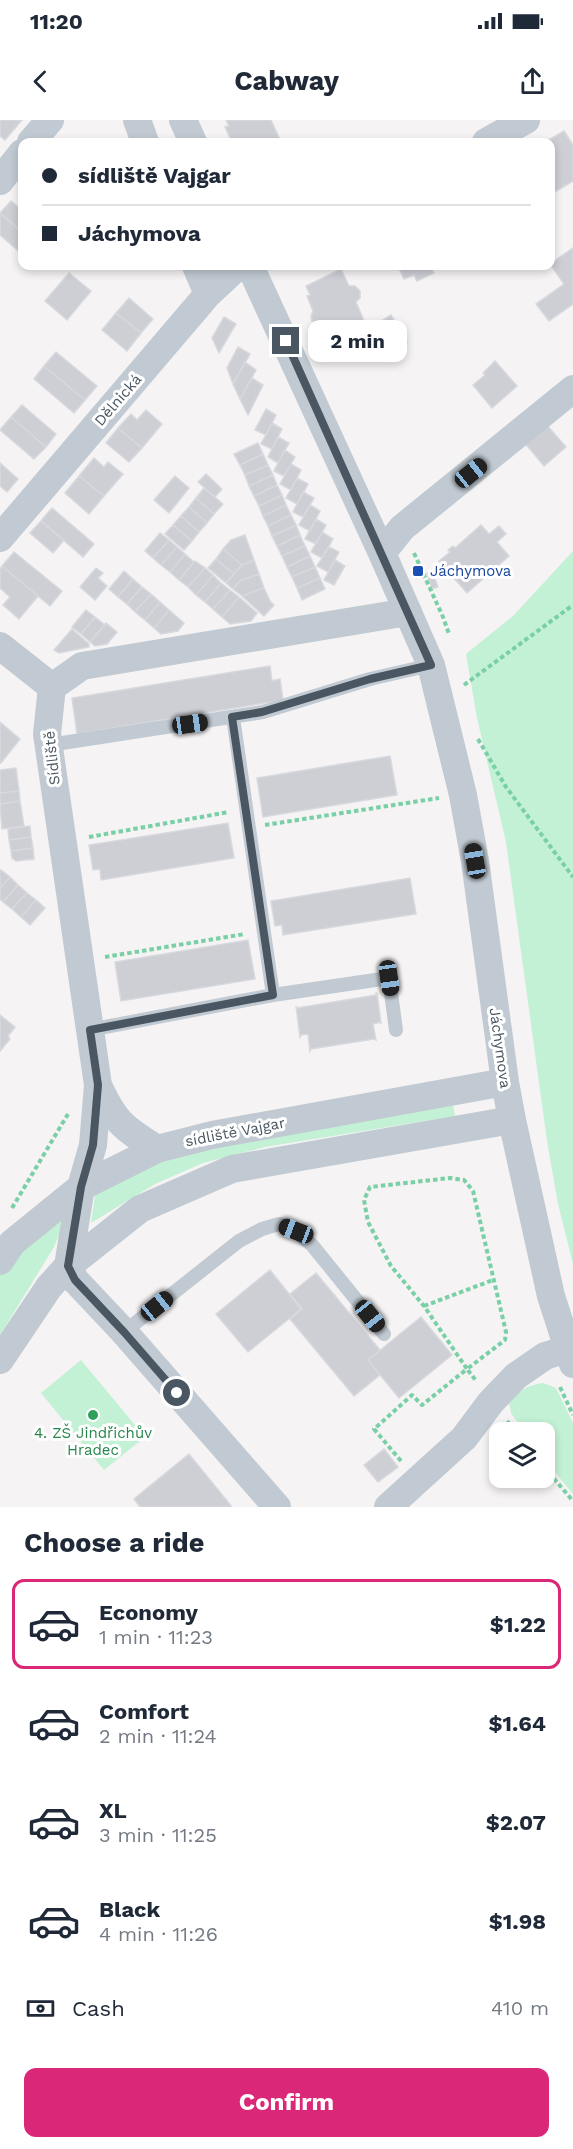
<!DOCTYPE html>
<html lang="en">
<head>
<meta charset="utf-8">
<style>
	body { margin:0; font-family:"Work Sans",sans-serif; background:#f6f6f7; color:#1f2937; height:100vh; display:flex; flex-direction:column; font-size:22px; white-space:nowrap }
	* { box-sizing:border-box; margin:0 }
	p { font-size:20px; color:#747a83 }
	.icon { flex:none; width:33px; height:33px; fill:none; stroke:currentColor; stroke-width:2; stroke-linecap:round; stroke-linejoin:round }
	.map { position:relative; height:1387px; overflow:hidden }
	.panel { display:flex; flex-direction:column; background:#fff; flex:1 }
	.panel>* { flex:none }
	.hud { position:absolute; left:18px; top:18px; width:537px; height:132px; border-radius:12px; box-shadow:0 3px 9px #0003; display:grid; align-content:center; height:132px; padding:0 24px; background:#fff }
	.fabs { position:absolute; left:489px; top:1302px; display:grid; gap:12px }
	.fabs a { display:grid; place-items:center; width:66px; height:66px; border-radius:12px; background:#fff; box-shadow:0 3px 9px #0003; font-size:30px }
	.end { position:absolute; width:27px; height:27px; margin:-14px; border:8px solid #4a5661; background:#fff; box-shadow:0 0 0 3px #fff }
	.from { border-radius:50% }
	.bubble { position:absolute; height:42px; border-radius:12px; background:#fff; box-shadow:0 3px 9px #0003; font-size:20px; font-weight:700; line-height:42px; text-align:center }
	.car { position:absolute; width:18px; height:36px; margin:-18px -9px; border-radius:8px; box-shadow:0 0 4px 2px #0007; background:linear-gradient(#222 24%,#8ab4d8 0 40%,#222 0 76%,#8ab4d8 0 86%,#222 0) }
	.hud b { display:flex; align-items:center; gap:21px; height:57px; font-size:22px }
	.hud b+b { border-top:2px solid #e0e1e3 }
	.hud i { width:15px; height:15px; background:#1f2937 }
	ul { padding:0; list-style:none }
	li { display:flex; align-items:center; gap:18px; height:90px; margin:0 12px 9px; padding:0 12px; border:3px solid transparent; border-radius:12px }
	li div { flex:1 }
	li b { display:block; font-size:22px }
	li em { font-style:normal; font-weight:700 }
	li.selected { border-color:#db2777 }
	li>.icon { width:54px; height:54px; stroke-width:1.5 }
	h2 { padding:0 24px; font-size:27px; line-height:72px }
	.pay { display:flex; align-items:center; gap:15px; height:66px; padding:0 24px; font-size:22px }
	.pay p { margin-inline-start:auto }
	.primary-button { display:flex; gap:12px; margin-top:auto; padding:12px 24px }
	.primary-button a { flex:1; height:69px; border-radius:12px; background:#db2777; color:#fff; font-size:24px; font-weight:700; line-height:69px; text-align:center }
	.status { display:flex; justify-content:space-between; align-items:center; height:42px; padding:0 30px; background:#fff; direction:ltr }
	.status svg { height:16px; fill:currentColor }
	header { display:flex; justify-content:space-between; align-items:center; height:78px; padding:0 24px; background:#fff; font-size:27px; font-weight:700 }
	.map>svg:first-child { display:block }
	.green { fill:#c3f1d5 }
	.building { fill:#cdcfd5; stroke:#d7d9de; stroke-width:1.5 }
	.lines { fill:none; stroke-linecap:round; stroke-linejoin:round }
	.path { stroke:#7ad0a6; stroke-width:4; stroke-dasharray:4.5 3; stroke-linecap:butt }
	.service { stroke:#c1cad2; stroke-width:14 }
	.minor { stroke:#c1cad2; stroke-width:28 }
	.route { stroke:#4a5661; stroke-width:8 }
	.transit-dot { fill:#1a4fb4; stroke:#fff; stroke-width:2 }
	.leisure-dot { fill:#2e9e5b; stroke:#fff; stroke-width:2 }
	.labels { text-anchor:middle; stroke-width:6; stroke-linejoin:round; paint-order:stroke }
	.street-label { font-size:15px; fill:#4a5661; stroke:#fff }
	.transit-label { font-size:15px; fill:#164399; stroke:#fff; text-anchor:start }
	.leisure-label { font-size:15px; fill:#27864d; stroke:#fff }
</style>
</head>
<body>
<div class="status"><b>11:20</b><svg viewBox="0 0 49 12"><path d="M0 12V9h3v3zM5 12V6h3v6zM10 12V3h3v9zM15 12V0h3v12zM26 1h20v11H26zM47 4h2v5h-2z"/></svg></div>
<header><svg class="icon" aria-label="back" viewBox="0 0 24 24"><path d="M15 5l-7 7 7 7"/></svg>Cabway<svg class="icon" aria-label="share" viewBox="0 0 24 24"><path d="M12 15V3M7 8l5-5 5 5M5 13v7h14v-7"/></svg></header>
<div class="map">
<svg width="573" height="1387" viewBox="0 0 573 1387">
	<rect width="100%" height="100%" fill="#f5f3f3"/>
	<!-- green -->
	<path class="green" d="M 573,431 L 573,1144 L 558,1084 L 547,1021 L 506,722 L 477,598 L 466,534 L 514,495 Z
		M 453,984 L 455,996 L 265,1027 L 203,1043 L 155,1064 L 91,1103 L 95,1075 L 173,1034 Z
		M 68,1093 L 54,1127 L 0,1215 L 0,1155 L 12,1139 Z
		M 81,1240 L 145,1317 L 104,1350 L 41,1273 Z
		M 543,1263 L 556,1268 L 573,1303 L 573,1374 L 545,1340 L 544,1312 L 524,1312 L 511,1293 L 509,1283 C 519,1270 528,1265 543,1263 Z"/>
	<!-- building -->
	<path class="building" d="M 0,0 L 22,0 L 5,20 L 0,16 Z
		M 226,0 L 271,0 L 281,22 L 232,22 L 225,7 L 229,6 Z
		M 564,11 L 573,25 L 573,61 L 550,75 L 550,22 L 545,22 Z
		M 11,81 L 22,90 L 22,112 L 0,93 Z
		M 0,93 L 22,112 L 22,134 L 0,115 Z
		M 573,128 L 573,184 L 549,201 L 536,184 L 564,164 L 550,144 Z
		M 398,146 L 433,146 L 431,147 L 434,153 L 417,161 L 414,155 L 404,159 Z
		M 341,149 L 349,166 L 355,166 L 360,171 L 360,178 L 356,182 L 364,201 L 326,219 L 318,202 L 312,201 L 311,196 L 313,191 L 307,176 L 310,175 L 306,166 Z
		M 69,153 L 91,171 L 67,200 L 45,181 Z
		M 129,178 L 153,199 L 141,213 L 116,193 Z
		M 116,193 L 141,213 L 127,231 L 102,210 Z
		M 391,195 L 407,222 L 392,231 L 382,216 L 386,214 L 378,203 Z
		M 224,197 L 236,204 L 219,233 L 212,218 Z
		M 238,227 L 250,234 L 233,264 L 227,248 Z
		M 56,232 L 97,266 L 85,280 L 44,246 Z
		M 495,241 L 517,266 L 492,288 L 473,265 L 485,255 L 483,253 Z
		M 245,242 L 256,250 L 240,279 L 233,264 Z
		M 44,246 L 85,280 L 74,293 L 34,259 Z
		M 252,258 L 263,265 L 248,295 L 240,279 Z
		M 22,285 L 56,314 L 46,327 L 11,297 Z
		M 266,289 L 276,295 L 266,315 L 255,310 Z
		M 146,290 L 162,304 L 142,328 L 118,308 L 131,294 L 137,300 Z
		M 11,297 L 46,327 L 34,339 L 0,310 Z
		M 272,303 L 282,309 L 272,329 L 261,324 Z
		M 545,303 L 566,327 L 544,346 L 524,322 Z
		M 118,308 L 142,328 L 129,342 L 106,323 Z
		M 278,317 L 289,323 L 278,343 L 268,337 Z
		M 258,323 L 263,334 L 240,345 L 234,334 Z
		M 285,330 L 295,337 L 284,356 L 274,351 Z
		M 263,334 L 268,345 L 245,355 L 240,345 Z
		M 94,338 L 104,347 L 108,342 L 123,354 L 104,376 L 79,356 Z
		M 0,343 L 18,359 L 7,372 L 0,366 Z
		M 291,344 L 301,350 L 291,370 L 280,364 Z
		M 268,345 L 273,355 L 249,366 L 245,355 Z
		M 206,354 L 222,369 L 215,377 L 198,362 Z
		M 273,355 L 277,365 L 254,376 L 249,366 Z
		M 79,356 L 104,376 L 89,394 L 65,373 Z
		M 175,356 L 189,368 L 169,393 L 154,380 Z
		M 297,358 L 308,364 L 297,384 L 286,378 Z
		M 277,365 L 282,375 L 259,386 L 254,376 Z
		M 204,368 L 223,384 L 214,394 L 196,378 Z
		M 303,372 L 314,378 L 303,397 L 293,392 Z
		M 282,375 L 286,385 L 263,396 L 259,386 Z
		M 196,378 L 214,394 L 207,403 L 189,387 Z
		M 286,385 L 291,395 L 268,406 L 263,396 Z
		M 310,385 L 320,391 L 310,411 L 299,405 Z
		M 189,387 L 207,403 L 199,412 L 181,396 Z
		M 52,388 L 94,424 L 83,437 L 41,401 Z
		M 291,395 L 296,405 L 272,416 L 268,406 Z
		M 181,396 L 199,412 L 192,421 L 173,405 Z
		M 316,399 L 326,405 L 316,424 L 305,419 Z
		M 41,401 L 64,420 L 53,433 L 30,413 Z
		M 173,405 L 192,421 L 184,430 L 165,414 Z
		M 296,405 L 300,415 L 277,426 L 272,416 Z
		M 481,405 L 489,414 L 499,406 L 506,414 L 497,422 L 509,436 L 467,473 L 439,441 L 450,432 L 448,430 L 453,426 L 455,428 Z
		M 322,412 L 333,419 L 322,438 L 311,432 Z
		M 160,413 L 169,420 L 153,438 L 145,431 Z
		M 245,415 L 254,440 L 242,445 L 223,429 L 231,420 Z
		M 300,415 L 305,426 L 282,436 L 277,426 Z
		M 169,420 L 177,427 L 161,445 L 153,438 Z
		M 305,426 L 310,436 L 287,447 L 282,436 Z
		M 177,427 L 185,434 L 170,452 L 161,445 Z
		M 329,427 L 339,432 L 328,452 L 317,446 Z
		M 223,429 L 242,445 L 234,454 L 216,439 Z
		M 14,432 L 62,471 L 50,486 L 2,446 Z
		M 185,434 L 194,442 L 179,460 L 170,452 Z
		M 310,436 L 315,447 L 292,457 L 287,447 Z
		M 216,439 L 234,454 L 226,463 L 208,448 Z
		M 254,440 L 259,454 L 240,461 L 233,469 L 226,463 L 242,445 Z
		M 335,440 L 345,446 L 334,465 L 324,460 Z
		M 195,441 L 205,448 L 188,467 L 179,460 Z
		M 2,446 L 38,476 L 19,499 L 3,485 L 10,477 L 0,468 L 0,449 Z
		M 315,447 L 320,458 L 297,468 L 292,457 Z
		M 96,448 L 103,453 L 98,458 L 107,466 L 95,480 L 80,467 Z
		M 205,448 L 213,455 L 196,475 L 188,467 Z
		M 124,451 L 133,459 L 118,477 L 109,469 Z
		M 432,451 L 438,467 L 432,469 L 427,453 Z
		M 259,454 L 264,468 L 242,476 L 233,469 L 240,461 Z
		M 213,455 L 221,463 L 205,482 L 196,475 Z
		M 320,458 L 325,469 L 302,480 L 297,468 Z
		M 133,459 L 142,467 L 127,484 L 118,477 Z
		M 221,463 L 230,470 L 213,489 L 205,482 Z
		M 142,467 L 151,474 L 135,492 L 127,484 Z
		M 264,468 L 270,481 L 274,485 L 264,496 L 242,476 Z
		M 230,470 L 239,477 L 222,497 L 213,489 Z
		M 151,474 L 160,482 L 145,500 L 135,492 Z
		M 239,477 L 257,493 L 251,501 L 230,504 L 222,497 Z
		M 160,482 L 169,490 L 154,508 L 145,500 Z
		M 86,490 L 95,497 L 81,514 L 72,507 Z
		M 169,490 L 184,503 L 178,511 L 161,514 L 154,508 Z
		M 95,497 L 105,505 L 90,522 L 81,514 Z
		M 106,503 L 117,512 L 107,524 L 95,526 L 90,522 Z
		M 72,509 L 89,524 L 89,527 L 59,533 L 54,530 Z
		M 270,546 L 272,561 L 280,559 L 283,580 L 77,614 L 72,578 Z
		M 0,602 L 20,619 L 1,643 L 0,643 Z
		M 390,636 L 397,675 L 263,697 L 257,658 Z
		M 16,648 L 19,671 L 0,673 L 0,650 Z
		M 19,671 L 20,681 L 0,684 L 0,673 Z
		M 20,681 L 24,706 L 2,709 L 0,684 Z
		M 228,703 L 234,738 L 101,760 L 100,749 L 93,750 L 89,725 Z
		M 30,706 L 31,717 L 9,720 L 8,709 Z
		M 31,717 L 33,728 L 11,731 L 9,720 Z
		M 33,728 L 34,739 L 16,741 L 12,738 L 11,731 Z
		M 1,750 L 10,757 L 0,768 L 0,750 Z
		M 10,757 L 18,765 L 3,782 L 0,779 L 0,768 Z
		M 410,758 L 416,794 L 283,815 L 282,805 L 275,806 L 271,781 Z
		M 18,765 L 27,773 L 12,789 L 3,782 Z
		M 27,773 L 36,780 L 21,797 L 12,789 Z
		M 36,780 L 45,788 L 30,805 L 21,797 Z
		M 248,820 L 255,859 L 121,881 L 115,842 Z
		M 376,873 L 377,873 L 381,904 L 380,902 L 373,904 L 376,920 L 374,919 L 311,929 L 310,931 L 308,914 L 301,915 L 300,917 L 296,886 L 297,888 L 376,875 Z
		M 0,895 L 15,907 L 8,916 L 10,919 L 0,931 Z
		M 270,1150 L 301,1189 L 248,1232 L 216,1194 Z
		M 316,1153 L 380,1230 L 368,1240 L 380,1255 L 354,1276 L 290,1199 L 302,1189 L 290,1174 Z
		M 421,1197 L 452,1235 L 399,1278 L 368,1240 Z
		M 384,1329 L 398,1347 L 378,1362 L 364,1345 Z
		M 189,1334 L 232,1387 L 140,1387 L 134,1379 Z"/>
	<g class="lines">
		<!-- path -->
		<path class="path" d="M 414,433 L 443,497 L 449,514
			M 464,565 L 573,485
			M 478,619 L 506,667 L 573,757
			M 265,705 L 439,678
			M 89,717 L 229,692
			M 105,837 L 245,814
			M 12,1088 L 68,994
			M 424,1186 L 493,1160
			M 560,1267 L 573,1295
			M 507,1301 L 516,1312
			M 401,1341 L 374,1309 L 412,1275 L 422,1285 L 467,1249 L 424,1186 L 391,1146 L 368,1102 L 364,1080 L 370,1067 L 450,1058 L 464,1060 L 473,1071 L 506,1212 L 505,1220 L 467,1249 L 477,1262
			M 544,1347 L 573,1381"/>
		<!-- service -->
		<path class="service" d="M 233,597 L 273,875
			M 49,625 L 263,592 L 370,559 L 431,545
			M 89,910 L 273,875 L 389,858 L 396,910
			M 124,1212 L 239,1121 L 262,1109 L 279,1104 L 295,1111 L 312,1125 L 384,1214"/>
		<!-- minor -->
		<path class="minor" d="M 137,0 L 145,22
			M 183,0 L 193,22
			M 31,22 L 50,0
			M 486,22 L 526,0
			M 0,61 L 22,33
			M 196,146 L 208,174
			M 250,146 L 382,433 L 431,545 L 463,675 L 475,741 L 505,962 L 512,1000 L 551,1176 L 573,1244
			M 0,418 L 208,174 L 238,146
			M 382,433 L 402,408 L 573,269
			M 0,526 L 52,567
			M 98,965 C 115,1002 123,1008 157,1029
			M 0,1141 L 12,1123 L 81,1067 L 157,1029 L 212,1015 L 505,962
			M 0,1240 L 49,1167 L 68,1146 L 140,1089 L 232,1049 L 512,1000
			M 277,1387 L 124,1212 L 75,1160 L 68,1146 L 81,1067 L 93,1025 L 98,965 L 47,614 L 52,567 L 82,546 L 408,492
			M 388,1387 L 464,1318 L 491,1282 L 516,1256 L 545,1236 L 567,1229"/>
	</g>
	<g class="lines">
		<!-- route -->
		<path class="route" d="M 177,1273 L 124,1212 L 75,1160 L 68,1146 L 81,1067 L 93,1025 L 98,965 L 90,910 L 273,875 L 232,597 L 262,592 L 370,559 L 431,545 L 286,221"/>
	</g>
	<!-- markers -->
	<rect class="transit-dot" x="412" y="445" width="12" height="12" rx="3"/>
	<circle class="leisure-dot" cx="93" cy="1295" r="6"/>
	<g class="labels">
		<!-- street labels -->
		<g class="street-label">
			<text transform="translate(118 280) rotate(-49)" y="5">Dělnická</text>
			<text transform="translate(52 638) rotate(-96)" y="5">Sídliště</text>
			<text transform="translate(500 928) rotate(82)" y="5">Jáchymova</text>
			<text transform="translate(235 1012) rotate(-11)" y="5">sídliště Vajgar</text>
		</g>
		<!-- transit labels -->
		<g class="transit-label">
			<text x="430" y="456">Jáchymova</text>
		</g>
		<!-- leisure labels -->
		<g class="leisure-label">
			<text x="93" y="1318">4. ZŠ Jindřichův<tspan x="93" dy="17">Hradec</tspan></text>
		</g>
	</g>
</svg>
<div class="fabs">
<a><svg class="icon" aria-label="layers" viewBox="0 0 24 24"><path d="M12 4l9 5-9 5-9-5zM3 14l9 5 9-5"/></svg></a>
</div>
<i class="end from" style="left:177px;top:1273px"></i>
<i class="end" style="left:286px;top:221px"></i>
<div class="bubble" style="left:308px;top:200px;width:99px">2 min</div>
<i class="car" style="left:471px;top:353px;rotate:51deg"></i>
<i class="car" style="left:190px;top:604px;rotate:82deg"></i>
<i class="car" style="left:475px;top:741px;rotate:350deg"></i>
<i class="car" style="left:389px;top:858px;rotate:172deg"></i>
<i class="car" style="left:296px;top:1111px;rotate:291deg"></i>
<i class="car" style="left:157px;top:1186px;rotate:51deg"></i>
<i class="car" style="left:370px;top:1196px;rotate:141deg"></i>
<div class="hud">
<b><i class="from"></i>sídliště Vajgar</b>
<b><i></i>Jáchymova</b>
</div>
</div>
<section class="panel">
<h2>Choose a ride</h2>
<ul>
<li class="selected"><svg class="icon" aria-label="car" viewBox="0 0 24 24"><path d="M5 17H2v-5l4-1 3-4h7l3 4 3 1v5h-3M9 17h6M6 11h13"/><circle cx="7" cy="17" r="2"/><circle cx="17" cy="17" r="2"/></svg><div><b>Economy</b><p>1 min · 11:23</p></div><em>$1.22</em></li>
<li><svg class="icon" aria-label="car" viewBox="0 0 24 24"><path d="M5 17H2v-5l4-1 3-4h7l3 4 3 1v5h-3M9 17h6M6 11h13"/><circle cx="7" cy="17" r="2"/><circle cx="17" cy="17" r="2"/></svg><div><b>Comfort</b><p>2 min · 11:24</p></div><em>$1.64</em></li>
<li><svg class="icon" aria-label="car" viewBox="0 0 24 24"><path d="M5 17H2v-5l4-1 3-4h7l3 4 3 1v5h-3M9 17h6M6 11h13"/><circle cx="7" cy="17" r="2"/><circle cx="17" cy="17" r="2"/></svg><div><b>XL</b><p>3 min · 11:25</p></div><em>$2.07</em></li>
<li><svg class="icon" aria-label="car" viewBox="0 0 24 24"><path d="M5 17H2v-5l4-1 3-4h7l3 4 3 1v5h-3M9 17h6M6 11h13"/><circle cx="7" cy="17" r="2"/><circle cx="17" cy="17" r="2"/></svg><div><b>Black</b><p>4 min · 11:26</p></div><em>$1.98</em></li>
</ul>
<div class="pay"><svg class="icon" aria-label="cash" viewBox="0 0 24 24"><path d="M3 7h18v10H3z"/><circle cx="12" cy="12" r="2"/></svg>Cash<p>410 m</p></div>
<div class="primary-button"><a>Confirm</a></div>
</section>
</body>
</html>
